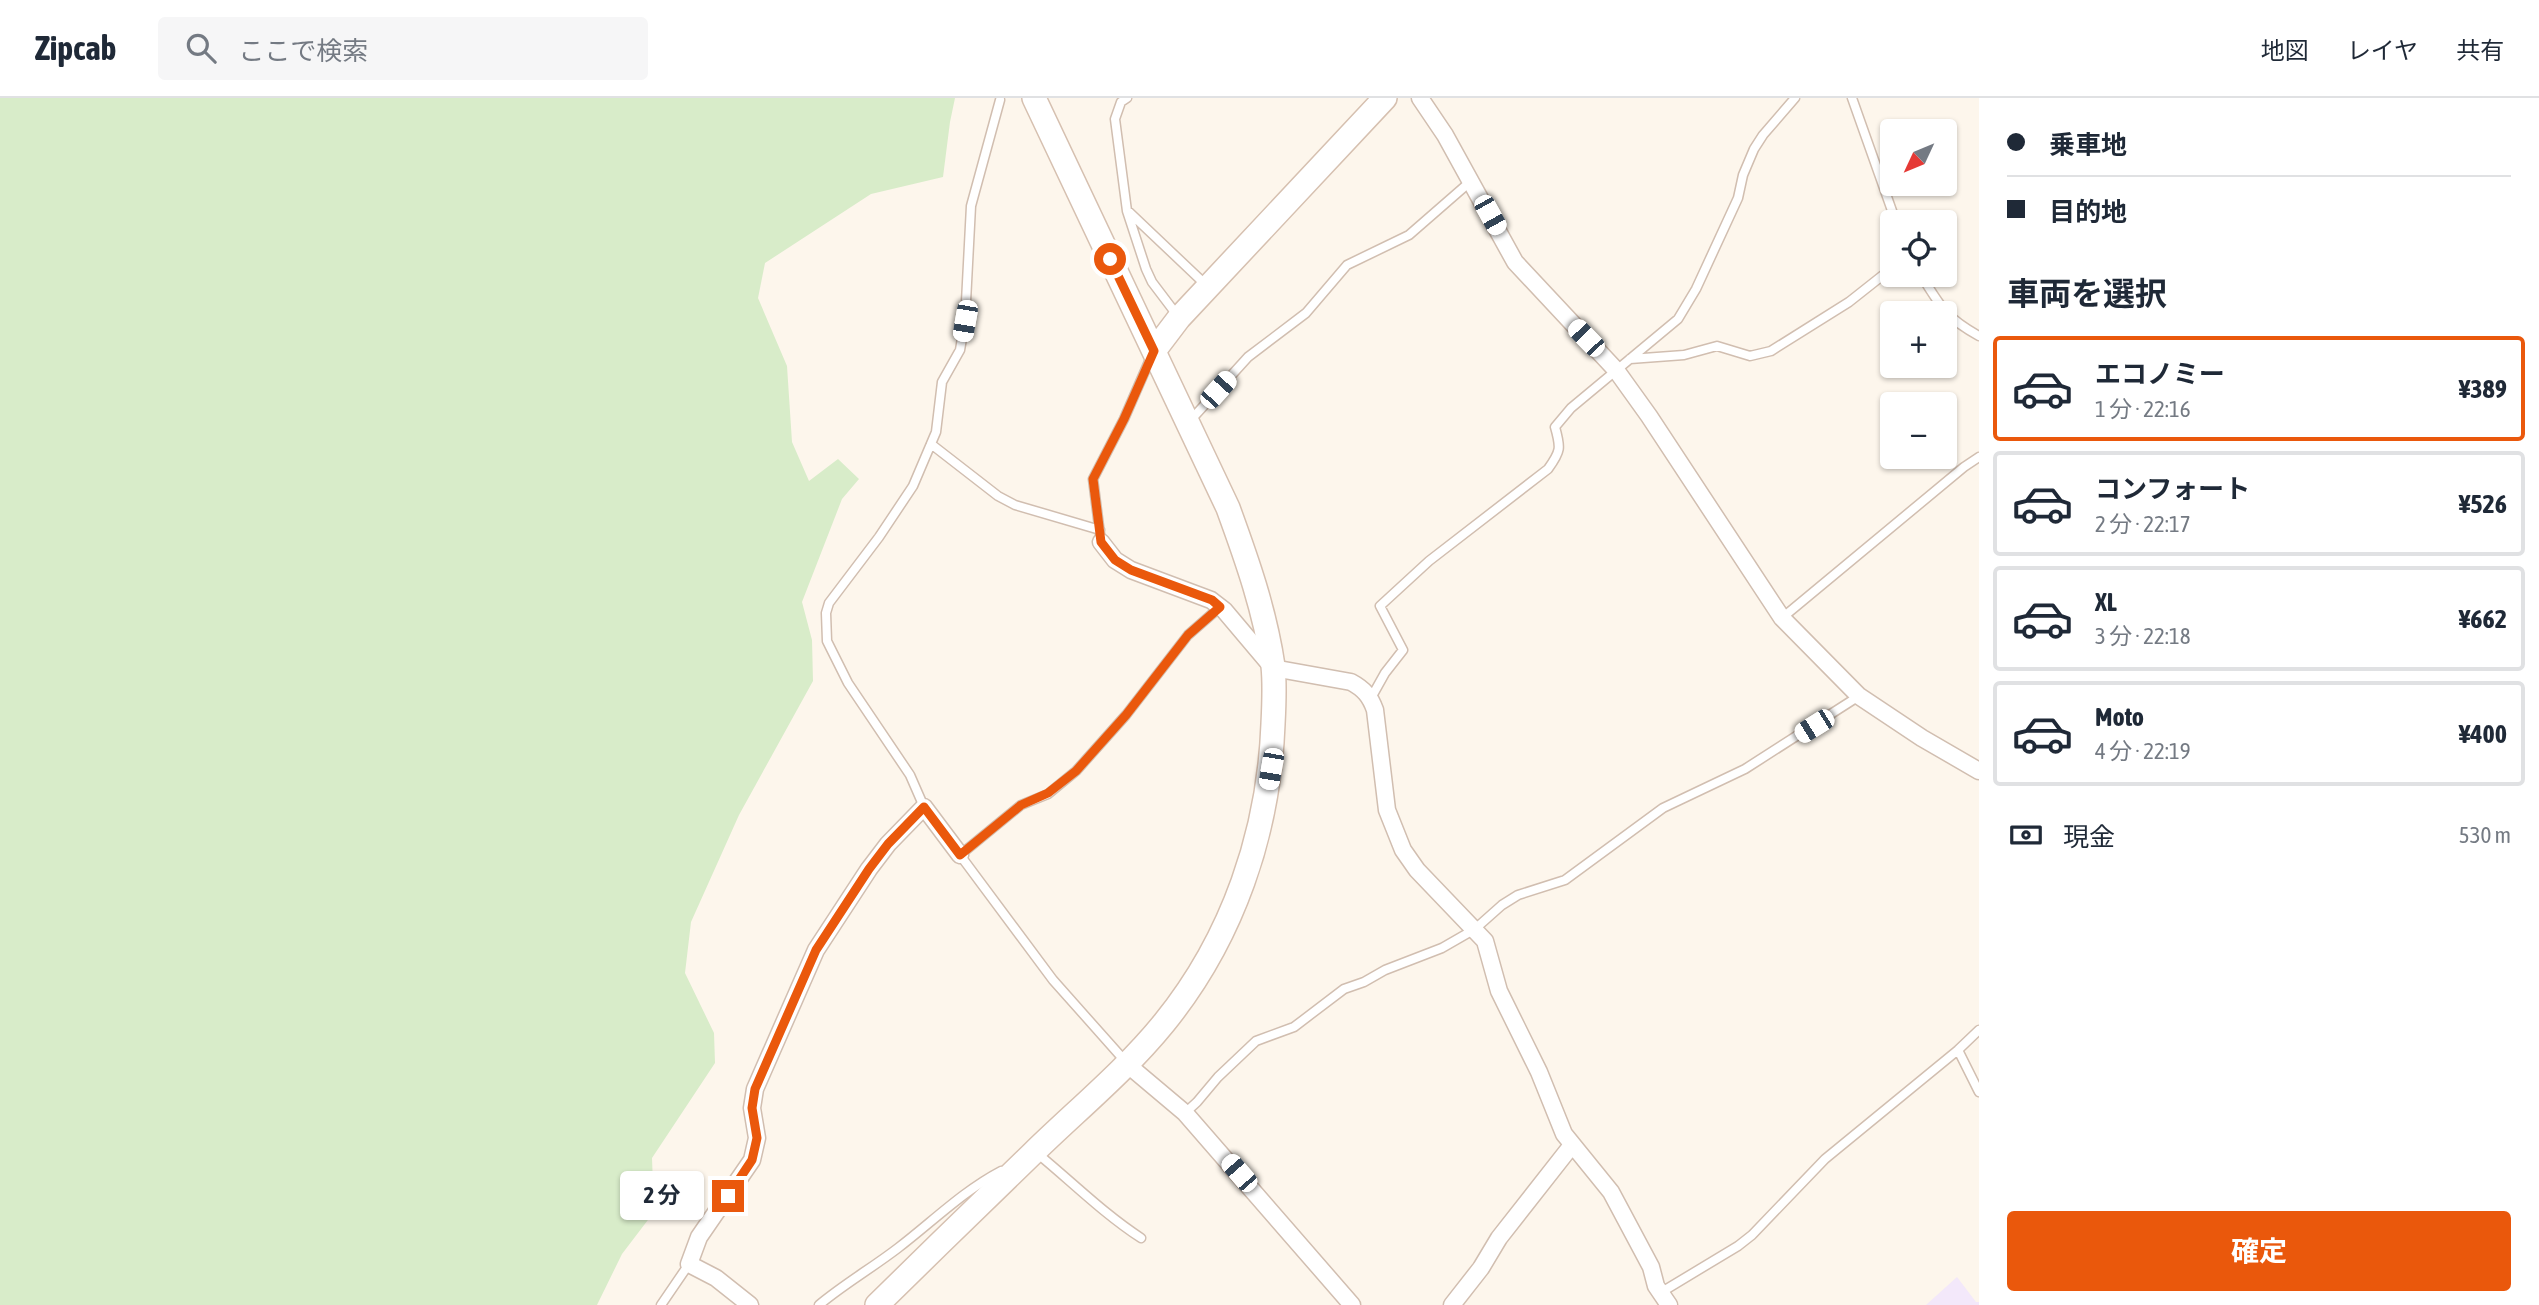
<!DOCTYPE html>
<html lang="ja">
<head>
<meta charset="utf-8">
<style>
	body { margin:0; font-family:"Asap Condensed","Noto Sans JP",sans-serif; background:#f6f6f7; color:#1f2937; height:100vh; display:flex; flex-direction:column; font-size:26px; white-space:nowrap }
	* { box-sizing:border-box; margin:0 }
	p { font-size:23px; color:#747a83 }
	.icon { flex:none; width:38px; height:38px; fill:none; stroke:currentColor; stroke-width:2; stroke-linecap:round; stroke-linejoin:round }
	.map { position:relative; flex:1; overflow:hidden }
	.details { display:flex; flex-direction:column; background:#fff; width:560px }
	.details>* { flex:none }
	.guide { display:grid; align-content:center; height:154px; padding:0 28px; background:#fff }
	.needle { width:46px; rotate:226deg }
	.tools { position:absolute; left:1880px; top:21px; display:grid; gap:14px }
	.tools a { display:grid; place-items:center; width:77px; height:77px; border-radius:7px; background:#fff; box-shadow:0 2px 5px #0004; font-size:35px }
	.end { position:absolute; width:32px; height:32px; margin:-16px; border:9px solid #ea580c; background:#fff; box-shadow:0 0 0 4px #fff }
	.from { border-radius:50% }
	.bubble { position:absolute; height:49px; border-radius:7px; background:#fff; box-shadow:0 2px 5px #0004; font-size:23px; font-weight:700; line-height:49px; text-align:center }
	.car { position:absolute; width:21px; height:42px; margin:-21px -10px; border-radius:9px; box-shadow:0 0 5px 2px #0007; background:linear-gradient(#fff 24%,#345 0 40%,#fff 0 76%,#345 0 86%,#fff 0) }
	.guide b { display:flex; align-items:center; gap:24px; height:66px; font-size:26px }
	.guide b+b { border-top:2px solid #e0e1e3 }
	.guide i { width:18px; height:18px; background:#1f2937 }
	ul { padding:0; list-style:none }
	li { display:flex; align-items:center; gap:21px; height:105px; margin:0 14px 10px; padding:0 14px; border:4px solid #e0e1e3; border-radius:7px }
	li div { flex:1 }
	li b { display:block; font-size:26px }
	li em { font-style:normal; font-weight:700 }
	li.selected { border-color:#ea580c }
	li>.icon { width:63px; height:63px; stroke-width:1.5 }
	h2 { padding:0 28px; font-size:32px; line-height:84px }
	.pay { display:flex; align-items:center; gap:18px; height:77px; padding:0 28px; font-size:26px }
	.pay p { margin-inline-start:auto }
	.cta { display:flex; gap:14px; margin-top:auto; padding:14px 28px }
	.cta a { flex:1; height:80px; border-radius:7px; background:#ea580c; color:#fff; font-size:28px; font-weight:700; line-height:80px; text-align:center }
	header { display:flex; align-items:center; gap:42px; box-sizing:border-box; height:98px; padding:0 35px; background:#fff; border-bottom:2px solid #e0e1e3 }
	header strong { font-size:33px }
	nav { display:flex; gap:38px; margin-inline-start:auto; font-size:24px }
	.search { width:490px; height:63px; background:#f6f6f7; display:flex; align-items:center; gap:18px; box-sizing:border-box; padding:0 24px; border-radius:7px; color:#747a83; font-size:26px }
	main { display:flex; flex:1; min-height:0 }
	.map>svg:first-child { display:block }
	.education { fill:#f3e8fa }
	.green { fill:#d8ecc9 }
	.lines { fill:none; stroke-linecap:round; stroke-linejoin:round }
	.lane-casing { stroke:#d1beb0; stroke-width:11 }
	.street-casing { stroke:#d1beb0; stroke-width:19 }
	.secondary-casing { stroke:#d6c0b0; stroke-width:26 }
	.lane { stroke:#fff; stroke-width:8 }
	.street { stroke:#fff; stroke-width:16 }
	.secondary { stroke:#fff; stroke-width:23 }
	.route { stroke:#ea580c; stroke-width:9 }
</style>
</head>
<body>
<header>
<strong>Zipcab</strong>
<div class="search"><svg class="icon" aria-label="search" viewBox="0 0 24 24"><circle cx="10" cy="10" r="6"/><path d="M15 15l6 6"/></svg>ここで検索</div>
<nav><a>地図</a><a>レイヤ</a><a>共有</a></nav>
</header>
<main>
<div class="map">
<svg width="1979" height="1207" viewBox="0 0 1979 1207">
	<rect width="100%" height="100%" fill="#fdf6ec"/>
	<!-- education -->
	<path class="education" d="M 1957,1179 L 1976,1204 L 1979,1204 L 1979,1207 L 1926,1207 Z"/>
	<!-- green -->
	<path class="green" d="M 0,0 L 955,0 L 950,24 L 943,79 L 871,96 L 765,165 L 758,200 L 787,268 L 792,344 L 809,383 L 838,361 L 859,381 L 842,401 L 802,504 L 812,542 L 813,583 L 739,717 L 691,824 L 685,875 L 714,935 L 715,965 L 652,1060 L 654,1114 L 622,1156 L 597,1207 L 0,1207 Z"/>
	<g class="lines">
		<!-- lane casing -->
		<g class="lane-casing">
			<path id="lane" d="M 1127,0 L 1121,4 L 1115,21 L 1127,113 L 1146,171 L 1152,184 L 1177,217
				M 1852,0 L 1896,124
				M 1129,114 L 1206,187
				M 1921,177 C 1941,209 1945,219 1979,238
				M 1630,261 L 1684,257 L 1717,248 L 1750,258 L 1771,253 L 1849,204 L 1892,170
				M 1189,324 L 1248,259 L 1306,215 L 1347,167 L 1409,137 L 1471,83
				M 931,346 L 998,398 L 1015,407 L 1100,432
				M 1101,444 L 1093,381 L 1124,321 L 1151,259
				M 1782,520 L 1964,369 L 1979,359
				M 1371,600 L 1385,575 L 1403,552 L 1380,508 L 1429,463 L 1548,371 C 1561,353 1561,350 1555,329 L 1571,310 L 1678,221 L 1696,191 L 1738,100 L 1743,77 L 1754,51 L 1763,37 L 1795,0
				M 924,709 L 910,677 L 848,585 L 827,543 L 826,515 L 829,505 L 879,439 L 913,388 L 936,334 L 942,284 L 960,252 L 965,223 L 971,108 L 1000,2
				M 1958,952 L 1979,994
				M 1125,963 L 1053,882 L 960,757 L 1021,707 L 1048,696 L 1076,673 L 1126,617 L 1188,537 L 1220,509
				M 1185,1015 L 1197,1004 L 1218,979 L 1256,943 L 1294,929 L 1344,891 L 1364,884 L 1385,872 L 1442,850 L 1475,831 L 1502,807 L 1518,797 L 1565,782 L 1663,710 L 1745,671 L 1859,598
				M 1038,1056 C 1072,1084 1104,1116 1141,1140
				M 1660,1195 L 1738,1148 L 1752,1137 L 1825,1061 L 1958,952 L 1979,932
				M 661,1207 L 689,1166
				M 819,1207 C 844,1186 872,1170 898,1150 C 932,1124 963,1093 1001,1073"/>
		</g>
		<!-- street casing -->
		<g class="street-casing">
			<path id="street" d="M 1420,0 L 1445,37 L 1515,164 L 1616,272 L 1649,318 L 1782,520 L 1859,598 L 1922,640 L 1979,673
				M 1101,444 L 1115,462 L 1131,472 L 1211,502 L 1224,512 L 1273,570 L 1351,584 C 1364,591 1370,598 1375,612 L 1387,712 L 1403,752 L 1417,772 L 1485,843 L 1499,893 L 1539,974 L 1564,1036 L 1611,1094 L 1651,1169 L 1656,1188 L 1669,1207
				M 1128,967 L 1185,1015 L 1352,1207
				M 750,1207 L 716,1180 L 689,1166 L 699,1139 L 752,1062 L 757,1040 L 752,1010 L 755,991 L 816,852 L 869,771 L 888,746 L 924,709 L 960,757
				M 1452,1207 L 1481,1170 L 1499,1140 L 1572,1047"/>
		</g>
		<!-- secondary casing -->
		<g class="secondary-casing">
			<path id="secondary" d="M 1154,253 L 1179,220 L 1385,0
				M 877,1207 C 929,1156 980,1106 1033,1055 C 1077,1012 1125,973 1164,925 C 1233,840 1269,734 1273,626 C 1274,607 1275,587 1273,568 C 1265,513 1247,462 1228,410 L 1034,0"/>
		</g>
		<!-- lane -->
		<use href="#lane" class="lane"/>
		<!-- street -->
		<use href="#street" class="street"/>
		<!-- secondary -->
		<use href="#secondary" class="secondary"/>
	</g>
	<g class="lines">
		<!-- route -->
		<path class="route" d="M 728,1098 L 752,1062 L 757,1040 L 752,1010 L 755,991 L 816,852 L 869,771 L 888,746 L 924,709 L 960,757 L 1021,707 L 1048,695 L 1076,673 L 1126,617 L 1188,537 L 1220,509 L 1212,502 L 1131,472 L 1115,462 L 1101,444 L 1093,381 L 1124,321 L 1154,253 L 1110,161"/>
	</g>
</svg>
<div class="tools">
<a><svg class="needle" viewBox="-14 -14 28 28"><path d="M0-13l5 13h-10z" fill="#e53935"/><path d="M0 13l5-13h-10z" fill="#747a83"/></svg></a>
<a><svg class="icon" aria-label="locate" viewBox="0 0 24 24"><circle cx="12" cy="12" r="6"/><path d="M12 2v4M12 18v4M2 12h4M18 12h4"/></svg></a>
<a>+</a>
<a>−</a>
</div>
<i class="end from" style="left:1110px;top:161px"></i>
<i class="end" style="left:728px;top:1098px"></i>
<div class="bubble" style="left:620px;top:1073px;width:84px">2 分</div>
<i class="car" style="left:1490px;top:117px;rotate:151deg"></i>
<i class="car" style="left:965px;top:223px;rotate:190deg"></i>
<i class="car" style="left:1586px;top:240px;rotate:316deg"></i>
<i class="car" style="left:1218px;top:292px;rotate:42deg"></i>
<i class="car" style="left:1814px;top:628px;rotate:238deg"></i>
<i class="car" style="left:1271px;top:671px;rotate:190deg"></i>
<i class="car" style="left:1239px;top:1075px;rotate:319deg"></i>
</div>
<section class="details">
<div class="guide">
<b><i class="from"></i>乗車地</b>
<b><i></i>目的地</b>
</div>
<h2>車両を選択</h2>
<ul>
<li class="selected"><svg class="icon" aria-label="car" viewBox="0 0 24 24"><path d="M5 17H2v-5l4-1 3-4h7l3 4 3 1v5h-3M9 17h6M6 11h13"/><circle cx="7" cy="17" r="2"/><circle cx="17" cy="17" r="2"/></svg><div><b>エコノミー</b><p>1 分 · 22:16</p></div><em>¥389</em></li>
<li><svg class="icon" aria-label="car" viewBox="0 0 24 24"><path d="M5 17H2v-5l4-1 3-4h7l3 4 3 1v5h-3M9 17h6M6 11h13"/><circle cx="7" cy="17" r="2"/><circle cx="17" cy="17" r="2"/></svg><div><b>コンフォート</b><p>2 分 · 22:17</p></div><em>¥526</em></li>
<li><svg class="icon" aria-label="car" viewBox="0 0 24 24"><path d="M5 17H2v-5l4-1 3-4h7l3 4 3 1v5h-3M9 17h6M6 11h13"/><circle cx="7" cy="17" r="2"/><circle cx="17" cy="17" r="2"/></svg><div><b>XL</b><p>3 分 · 22:18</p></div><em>¥662</em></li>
<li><svg class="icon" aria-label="car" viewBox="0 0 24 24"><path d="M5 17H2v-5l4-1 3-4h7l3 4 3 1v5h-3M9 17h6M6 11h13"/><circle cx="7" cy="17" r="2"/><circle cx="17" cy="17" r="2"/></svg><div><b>Moto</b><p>4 分 · 22:19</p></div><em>¥400</em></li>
</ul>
<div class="pay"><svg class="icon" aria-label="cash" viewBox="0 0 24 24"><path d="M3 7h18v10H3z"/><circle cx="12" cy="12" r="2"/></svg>現金<p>530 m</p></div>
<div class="cta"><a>確定</a></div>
</section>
</main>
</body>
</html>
